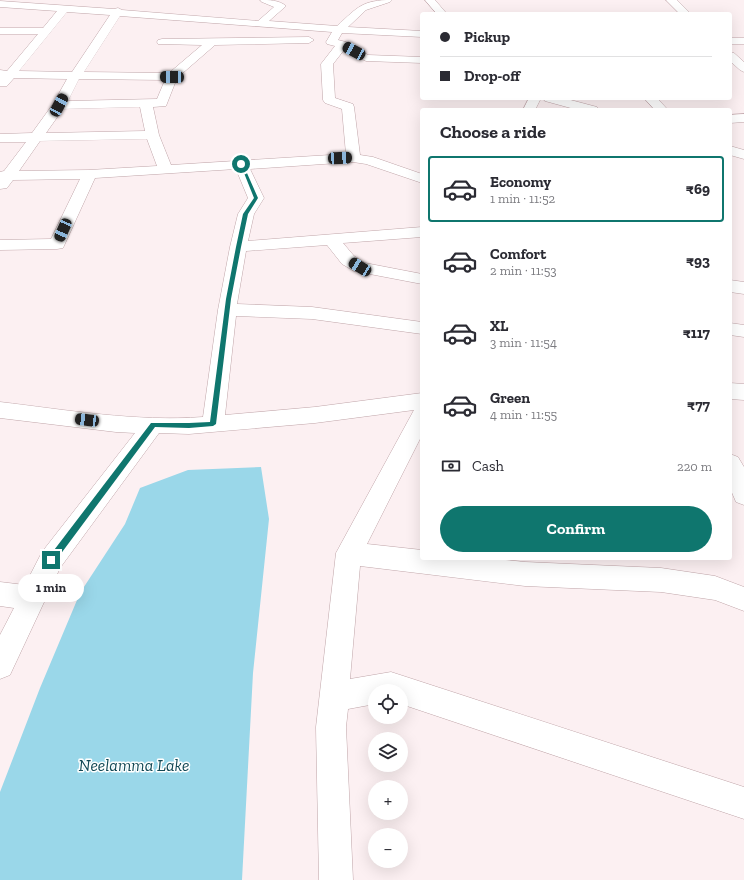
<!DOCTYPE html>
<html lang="en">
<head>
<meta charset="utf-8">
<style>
	body { margin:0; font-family:"Zilla Slab",serif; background:#f7f7f7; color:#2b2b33; height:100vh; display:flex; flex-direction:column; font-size:15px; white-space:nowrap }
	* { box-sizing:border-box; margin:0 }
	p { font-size:13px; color:#7c7c81 }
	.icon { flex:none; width:22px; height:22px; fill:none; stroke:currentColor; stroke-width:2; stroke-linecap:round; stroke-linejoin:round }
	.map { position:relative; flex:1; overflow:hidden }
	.panel { position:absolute; left:420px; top:108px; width:312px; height:452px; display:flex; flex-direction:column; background:#fff; border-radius:4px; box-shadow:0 4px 16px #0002 }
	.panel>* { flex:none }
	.guide { position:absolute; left:420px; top:12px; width:312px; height:88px; border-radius:4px; box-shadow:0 4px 16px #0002; display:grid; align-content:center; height:88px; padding:0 20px; background:#fff }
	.controls { position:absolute; left:368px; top:684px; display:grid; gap:8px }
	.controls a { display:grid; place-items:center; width:40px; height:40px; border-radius:50%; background:#fff; box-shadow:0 4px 16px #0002; font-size:20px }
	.end { position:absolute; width:18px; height:18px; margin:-9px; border:5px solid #0f766e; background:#fff; box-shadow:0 0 0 2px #fff }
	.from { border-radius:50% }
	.bubble { position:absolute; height:28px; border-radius:14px; background:#fff; box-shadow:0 4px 16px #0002; font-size:13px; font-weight:700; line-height:28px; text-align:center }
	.car { position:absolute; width:12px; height:24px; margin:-12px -6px; border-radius:5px; box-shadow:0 0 3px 1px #0007; background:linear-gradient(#222 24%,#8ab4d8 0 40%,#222 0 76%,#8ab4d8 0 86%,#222 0) }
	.guide b { display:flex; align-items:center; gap:14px; height:38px; font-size:15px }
	.guide b+b { border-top:1px solid #e1e1e2 }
	.guide i { width:10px; height:10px; background:#2b2b33 }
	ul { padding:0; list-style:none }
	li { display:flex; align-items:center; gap:12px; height:66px; margin:0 8px 6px; padding:0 12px; border:2px solid transparent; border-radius:4px }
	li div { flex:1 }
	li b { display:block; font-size:15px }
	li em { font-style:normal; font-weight:700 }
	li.current { border-color:#0f766e }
	li>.icon { width:36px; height:36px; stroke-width:1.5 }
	h2 { padding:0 20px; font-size:18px; line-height:48px }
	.pay { display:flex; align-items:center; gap:10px; height:44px; padding:0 20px; font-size:15px }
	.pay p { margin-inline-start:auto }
	.button { display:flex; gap:8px; margin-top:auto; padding:8px 20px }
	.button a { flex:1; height:46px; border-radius:24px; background:#0f766e; color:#fff; font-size:16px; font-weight:700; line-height:46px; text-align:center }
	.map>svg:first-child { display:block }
	.water { fill:#9ad7e9 }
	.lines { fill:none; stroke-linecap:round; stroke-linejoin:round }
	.minor-casing { stroke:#c0a5a9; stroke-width:1 }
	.minor { fill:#fff; fill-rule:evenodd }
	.route { fill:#0f766e }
	.labels { text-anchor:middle; stroke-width:3; stroke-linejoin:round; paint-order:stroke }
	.near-water-label { font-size:17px; font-style:italic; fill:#124855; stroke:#fff }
</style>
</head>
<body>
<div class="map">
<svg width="744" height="880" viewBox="0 0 744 880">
	<rect width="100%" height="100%" fill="#fcf0f2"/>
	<!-- water -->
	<path class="water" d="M 261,467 L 269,519 L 253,673 L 242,880 L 0,880 L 0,792 L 40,688 L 80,593 L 125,524 L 140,488 L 188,470 Z"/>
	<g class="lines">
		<!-- minor casing -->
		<g class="minor-casing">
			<path id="minor" d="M 260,0 C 269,0 279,0 286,6 L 269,21 L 337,26 C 358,7 362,0 392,0 L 390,2 L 366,10 L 348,27 L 422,31 L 422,37 L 342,33 L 338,40 L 346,42 L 368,55 L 422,57 L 422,63 L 366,61 L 344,50 L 333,64 L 335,98 L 353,104 L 354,107 L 360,155 L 373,157 L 422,174 L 422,183 L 366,164 L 353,162 L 250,169 L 264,198 L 254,214 L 248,241 L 422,227 L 422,237 L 343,243 L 354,256 L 365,263 L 422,274 L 422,284 L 354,271 L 342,264 L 327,245 L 246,251 L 237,304 L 312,307 L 422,322 L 422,334 L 312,319 L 236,316 L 225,415 L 315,407 L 422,393 L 422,435 L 367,544 L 422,550 L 422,558 L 488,558 L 525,562 L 661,568 L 715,576 L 744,587 L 744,611 L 715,600 L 661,592 L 525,586 L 360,566 L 350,679 L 391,672 L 744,787 L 744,819 L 401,704 L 401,691 L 375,691 L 375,704 L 348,709 L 346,727 L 353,880 L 319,880 L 316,727 L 336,553 L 414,410 L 315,423 L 189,434 L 159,433 L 60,568 L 10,675 L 0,679 L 0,635 L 14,608 L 0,606 L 0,582 L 25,585 L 42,552 L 135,433 L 116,432 L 0,418 L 0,402 C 67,410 136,422 203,417 L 218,310 L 230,247 L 238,214 L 248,198 L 236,169 L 95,178 L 63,248 L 57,249 L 0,250 L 0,240 L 51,239 L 80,179 L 13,180 L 7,188 L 0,189 L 0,172 L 4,171 L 26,142 L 0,142 L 0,134 L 32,133 L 53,104 L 67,79 L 14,78 L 7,86 L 0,86 L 0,70 L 7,71 L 38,34 L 0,34 L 0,28 L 43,28 L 57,11 L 0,7 L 0,1 L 114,9 L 118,8 L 122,10 L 258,21 L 274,7 L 262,2 ZM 67,12 L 110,15 L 72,72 L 19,71 ZM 120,16 L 332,32 L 326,42 L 327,44 L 335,46 L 321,64 L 323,100 L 325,103 L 342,109 L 346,154 L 171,165 L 159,135 L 153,107 L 166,106 L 177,78 L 215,45 L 309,43 L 314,40 L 309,37 L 162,39 L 158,40 L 157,42 L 158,44 L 202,45 L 169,73 L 84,72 ZM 79,79 L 165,80 L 157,99 L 68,101 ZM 140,107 L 145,131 L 46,133 L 63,109 ZM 147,139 L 157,166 L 89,170 L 19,171 L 40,141 Z
				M 425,0 L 435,0 L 447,14 L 437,14 Z
				M 666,0 L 677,0 L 691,14 L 680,14 Z
				M 730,38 L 744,38 L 744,44 L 730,44 Z
				M 730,52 L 734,53 L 744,62 L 744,72 L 740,70 L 730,61 Z
				M 529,98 L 541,98 L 535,110 L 523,110 Z
				M 543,98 L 563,98 L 597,107 L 598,110 L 578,110 L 545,101 Z
				M 644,98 L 657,98 L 668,110 L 655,110 Z
				M 744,114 L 744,122 L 730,123 L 730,115 Z
				M 730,146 L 744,150 L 744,159 L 730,155 Z
				M 730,280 L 744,282 L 744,294 L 730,292 Z
				M 730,323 L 744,325 L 744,337 L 730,335 Z
				M 730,383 L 744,384 L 744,400 L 730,399 Z
				M 730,454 L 738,457 L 744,467 L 744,505 L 736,502 L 730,488 Z"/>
		</g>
		<!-- minor -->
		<use href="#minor" class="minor"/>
	</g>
	<!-- route -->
	<path class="route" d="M 240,163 L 243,164 L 258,198 L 248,214 L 241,247 L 231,299 L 216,424 L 213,426 L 189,428 L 155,427 L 54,563 L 48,563 L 48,558 L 151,423 L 189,423 L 210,422 L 226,299 L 236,247 L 243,214 L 254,198 Z"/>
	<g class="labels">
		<!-- near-water labels -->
		<g class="near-water-label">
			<text x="134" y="771">Neelamma Lake</text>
		</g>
	</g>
</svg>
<div class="controls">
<a><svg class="icon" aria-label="locate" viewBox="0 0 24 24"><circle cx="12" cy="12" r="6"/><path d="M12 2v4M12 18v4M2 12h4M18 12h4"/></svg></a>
<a><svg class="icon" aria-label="layers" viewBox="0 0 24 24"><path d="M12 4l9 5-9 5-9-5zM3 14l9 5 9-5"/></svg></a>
<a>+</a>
<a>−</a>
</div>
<i class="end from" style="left:241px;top:164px"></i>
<i class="end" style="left:51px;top:560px"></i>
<div class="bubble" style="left:18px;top:574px;width:66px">1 min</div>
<i class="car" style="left:354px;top:51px;rotate:298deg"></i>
<i class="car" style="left:172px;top:77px;rotate:271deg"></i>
<i class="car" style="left:59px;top:105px;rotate:28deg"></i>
<i class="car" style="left:340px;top:158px;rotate:87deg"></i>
<i class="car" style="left:63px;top:230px;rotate:204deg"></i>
<i class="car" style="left:360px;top:267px;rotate:301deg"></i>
<i class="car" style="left:87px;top:420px;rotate:277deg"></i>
<div class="guide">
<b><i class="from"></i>Pickup</b>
<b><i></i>Drop-off</b>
</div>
<section class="panel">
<h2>Choose a ride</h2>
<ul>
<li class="current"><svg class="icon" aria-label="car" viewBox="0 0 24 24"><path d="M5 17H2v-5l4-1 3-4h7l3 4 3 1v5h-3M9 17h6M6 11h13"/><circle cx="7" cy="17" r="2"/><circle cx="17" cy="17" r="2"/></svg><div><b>Economy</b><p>1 min · 11:52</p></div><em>₹69</em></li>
<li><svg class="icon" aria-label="car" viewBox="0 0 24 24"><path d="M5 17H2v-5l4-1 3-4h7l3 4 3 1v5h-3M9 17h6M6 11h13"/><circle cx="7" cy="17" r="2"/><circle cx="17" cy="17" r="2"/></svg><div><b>Comfort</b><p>2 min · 11:53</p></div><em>₹93</em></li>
<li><svg class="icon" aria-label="car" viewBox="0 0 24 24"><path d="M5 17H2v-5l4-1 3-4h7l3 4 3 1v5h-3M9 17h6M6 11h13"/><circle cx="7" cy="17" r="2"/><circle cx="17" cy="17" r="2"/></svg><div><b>XL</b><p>3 min · 11:54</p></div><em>₹117</em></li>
<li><svg class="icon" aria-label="car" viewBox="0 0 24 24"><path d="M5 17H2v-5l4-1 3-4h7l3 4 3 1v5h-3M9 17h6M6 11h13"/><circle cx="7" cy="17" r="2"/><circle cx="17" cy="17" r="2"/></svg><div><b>Green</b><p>4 min · 11:55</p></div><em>₹77</em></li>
</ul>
<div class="pay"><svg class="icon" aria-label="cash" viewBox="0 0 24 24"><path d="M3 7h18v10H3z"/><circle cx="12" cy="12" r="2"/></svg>Cash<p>220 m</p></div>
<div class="button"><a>Confirm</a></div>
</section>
</div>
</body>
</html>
